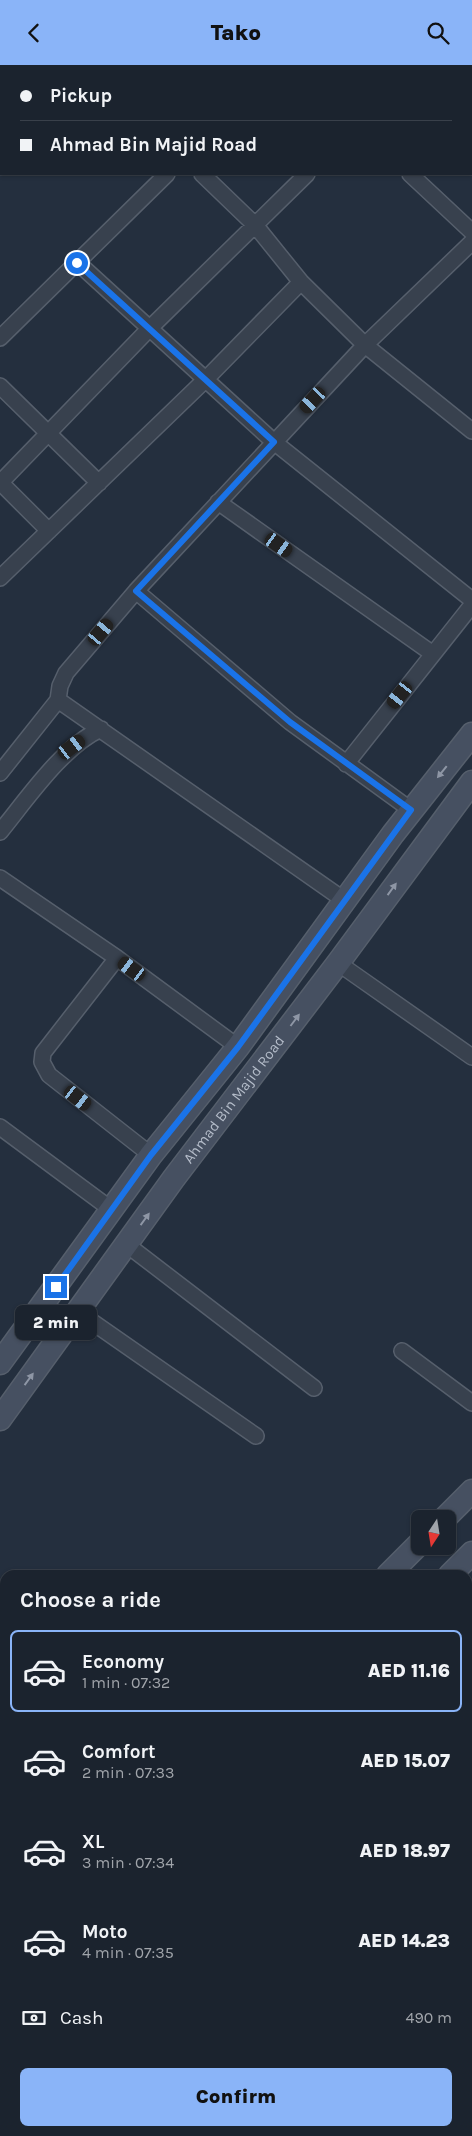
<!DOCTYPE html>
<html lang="en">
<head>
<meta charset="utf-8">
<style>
	body { margin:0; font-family:Karla,sans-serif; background:#282f3a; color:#f1f3f6; height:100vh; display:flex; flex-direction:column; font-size:19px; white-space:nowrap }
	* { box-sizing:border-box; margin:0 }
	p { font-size:16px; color:#a0a4aa }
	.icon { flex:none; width:28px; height:28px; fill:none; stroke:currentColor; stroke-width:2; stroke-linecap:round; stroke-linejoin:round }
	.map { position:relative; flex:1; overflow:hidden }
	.side { position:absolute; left:0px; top:1505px; width:472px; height:566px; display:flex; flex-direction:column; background:#1b232e; border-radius:15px 15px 0 0; box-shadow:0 1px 4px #0004,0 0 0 1px #39404a }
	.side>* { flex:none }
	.top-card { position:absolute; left:0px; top:0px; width:472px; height:110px; box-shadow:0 1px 4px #0004,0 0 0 1px #39404a; display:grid; align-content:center; height:110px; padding:0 20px; background:#1b232e }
	.needle { width:32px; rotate:192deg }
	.buttons { position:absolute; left:411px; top:1445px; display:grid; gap:10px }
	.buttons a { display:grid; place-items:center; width:45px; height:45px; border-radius:8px; background:#1b232e; box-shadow:0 1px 4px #0004,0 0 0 1px #39404a; font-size:25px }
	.end { position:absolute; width:22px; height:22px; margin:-11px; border:6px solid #1a73e8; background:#fff; box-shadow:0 0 0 2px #fff }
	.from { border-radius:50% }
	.bubble { position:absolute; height:35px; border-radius:8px; background:#1b232e; box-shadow:0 1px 4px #0004,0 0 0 1px #39404a; font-size:16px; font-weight:800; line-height:35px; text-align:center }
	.car { position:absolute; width:15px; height:30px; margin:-15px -8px; border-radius:6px; box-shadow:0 0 4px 1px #0007; background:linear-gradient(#222 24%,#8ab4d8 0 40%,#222 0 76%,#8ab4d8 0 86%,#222 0) }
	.top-card b { display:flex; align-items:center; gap:18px; height:48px; font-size:19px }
	.top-card b+b { border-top:1px solid #39404a }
	.top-card i { width:12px; height:12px; background:#f1f3f6 }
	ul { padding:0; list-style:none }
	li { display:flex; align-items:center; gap:15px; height:82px; margin:0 10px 8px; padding:0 10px; border:2px solid transparent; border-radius:8px }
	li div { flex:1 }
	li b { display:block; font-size:19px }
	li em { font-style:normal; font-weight:800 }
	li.on { border-color:#8ab4f8 }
	li>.icon { width:45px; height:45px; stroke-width:1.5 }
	h2 { padding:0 20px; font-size:22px; line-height:60px }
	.pay { display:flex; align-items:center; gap:12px; height:55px; padding:0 20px; font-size:19px }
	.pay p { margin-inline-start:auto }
	.primary-button { display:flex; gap:10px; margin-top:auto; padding:10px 20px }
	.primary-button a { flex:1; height:58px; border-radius:8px; background:#8ab4f8; color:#111; font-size:20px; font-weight:800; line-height:58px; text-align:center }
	header { display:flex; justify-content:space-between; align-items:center; height:65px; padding:0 20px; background:#8ab4f8; color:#111; font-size:22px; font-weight:800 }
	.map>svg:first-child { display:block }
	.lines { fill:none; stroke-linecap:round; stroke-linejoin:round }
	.lane-casing { stroke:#565f6c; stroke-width:10 }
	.street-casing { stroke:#565f6c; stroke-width:18 }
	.secondary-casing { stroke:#565f6c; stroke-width:25 }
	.lane { stroke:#38414e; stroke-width:8 }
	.street { stroke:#38414e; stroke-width:15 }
	.secondary { stroke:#465061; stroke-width:22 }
	.oneway { fill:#8e96a5 }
	.route { stroke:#1a73e8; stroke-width:6 }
	.labels { text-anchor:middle; stroke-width:5; stroke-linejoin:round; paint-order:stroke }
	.street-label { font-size:15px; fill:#b4bcc9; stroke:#1d2633 }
</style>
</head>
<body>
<header><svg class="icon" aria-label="back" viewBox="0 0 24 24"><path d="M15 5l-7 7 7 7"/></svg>Tako<svg class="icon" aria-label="search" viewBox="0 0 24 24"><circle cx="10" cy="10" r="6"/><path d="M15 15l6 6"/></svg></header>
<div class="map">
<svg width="472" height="2071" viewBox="0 0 472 2071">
	<rect width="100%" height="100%" fill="#242f3e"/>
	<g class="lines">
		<!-- lane casing -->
		<g class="lane-casing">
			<path id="lane" d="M 0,1870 L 5,1865
				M 0,2014 L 5,2020"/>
		</g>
		<!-- street casing -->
		<g class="street-casing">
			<path id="street" d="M 281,1 L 282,0
				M 417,1 L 418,0
				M 202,109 L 255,160 L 301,217 L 365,280 L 472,366
				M 410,109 L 472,167
				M 77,197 L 274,377 L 472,535
				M 0,273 L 167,109
				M 0,321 L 99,418
				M 0,417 L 49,466
				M 0,418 L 149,264 L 307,109
				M 218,437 L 433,589
				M 0,513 L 205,315 L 301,217
				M 136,526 L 290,657 L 411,745
				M 58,635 L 344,835
				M 346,699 L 472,540
				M 0,708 L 58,635 L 60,621 L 66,608 L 136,526 L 365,280 L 472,177
				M 0,767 C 27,734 63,681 101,664
				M 0,813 L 117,893 L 238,982
				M 117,893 L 43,988 L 42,997 L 49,1010 L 151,1090
				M 338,898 L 472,992
				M 0,1062 L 112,1145
				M 126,1179 L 314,1323
				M 78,1247 L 256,1371
				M 402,1286 L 472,1338
				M 0,1529 L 5,1532
				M 0,1640 L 5,1645
				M 440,2066 L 445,2071"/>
		</g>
		<!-- secondary casing -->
		<g class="secondary-casing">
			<g id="secondary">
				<path d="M 0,1298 L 151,1090 L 238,982 L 393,769 L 472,669"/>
				<path id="s1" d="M 0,1354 L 174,1113 L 338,898 L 472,717"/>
				<path d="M 444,1454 L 472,1426"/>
				<path d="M 388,1510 L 420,1478"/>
				<path d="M 450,1510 L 472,1488"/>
				<path d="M 468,1806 L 472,1801"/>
				<path d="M 0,1821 L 5,1825"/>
				<path d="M 0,1848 L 5,1852"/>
				<path d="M 468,1849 L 472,1845"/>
				<path d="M 224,2066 L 228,2071"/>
				<path d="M 244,2071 L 248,2066"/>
			</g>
		</g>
		<!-- lane -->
		<use href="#lane" class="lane"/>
		<!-- street -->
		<use href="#street" class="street"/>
		<!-- secondary -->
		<use href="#secondary" class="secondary"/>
	</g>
	<!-- one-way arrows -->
	<defs><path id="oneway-solid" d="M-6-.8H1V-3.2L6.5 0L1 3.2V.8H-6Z" transform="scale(1.25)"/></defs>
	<g class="oneway">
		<use href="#oneway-solid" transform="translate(442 707) rotate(129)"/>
		<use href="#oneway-solid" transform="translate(392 824) rotate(-54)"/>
		<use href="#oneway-solid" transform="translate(295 955) rotate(-53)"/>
		<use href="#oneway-solid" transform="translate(145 1154) rotate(-54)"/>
		<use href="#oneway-solid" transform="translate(29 1314) rotate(-54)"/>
	</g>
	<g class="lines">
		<!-- route -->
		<path class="route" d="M 56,1222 L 151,1090 L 238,982 L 411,745 L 290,657 L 136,526 L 274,377 L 77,198"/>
	</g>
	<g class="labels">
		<!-- street labels -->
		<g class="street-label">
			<text dy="5" stroke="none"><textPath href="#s1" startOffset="396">Ahmad Bin Majid Road</textPath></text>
		</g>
	</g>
</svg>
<div class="buttons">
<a><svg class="needle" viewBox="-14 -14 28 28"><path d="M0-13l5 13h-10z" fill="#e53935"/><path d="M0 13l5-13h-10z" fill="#a0a4aa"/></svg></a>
</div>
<i class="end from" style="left:77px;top:198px"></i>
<i class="end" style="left:56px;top:1222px"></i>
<div class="bubble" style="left:15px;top:1240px;width:82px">2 min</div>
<i class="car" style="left:313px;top:335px;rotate:223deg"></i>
<i class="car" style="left:279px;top:480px;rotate:125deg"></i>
<i class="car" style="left:101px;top:567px;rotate:40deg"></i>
<i class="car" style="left:400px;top:630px;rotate:219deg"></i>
<i class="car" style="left:72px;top:682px;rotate:53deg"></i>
<i class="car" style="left:132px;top:904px;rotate:306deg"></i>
<i class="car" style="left:78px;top:1033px;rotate:128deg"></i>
<div class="top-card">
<b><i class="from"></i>Pickup</b>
<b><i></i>Ahmad Bin Majid Road</b>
</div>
<section class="side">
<h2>Choose a ride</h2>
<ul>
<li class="on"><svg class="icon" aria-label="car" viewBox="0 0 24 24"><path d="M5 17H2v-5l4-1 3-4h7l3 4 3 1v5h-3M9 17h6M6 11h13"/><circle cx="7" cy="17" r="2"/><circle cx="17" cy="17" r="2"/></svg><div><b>Economy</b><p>1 min · 07:32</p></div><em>AED 11.16</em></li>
<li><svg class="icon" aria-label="car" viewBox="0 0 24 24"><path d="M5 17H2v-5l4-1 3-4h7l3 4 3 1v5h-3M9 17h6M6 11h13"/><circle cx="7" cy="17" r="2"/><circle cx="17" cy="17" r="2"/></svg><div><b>Comfort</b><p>2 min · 07:33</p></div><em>AED 15.07</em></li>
<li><svg class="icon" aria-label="car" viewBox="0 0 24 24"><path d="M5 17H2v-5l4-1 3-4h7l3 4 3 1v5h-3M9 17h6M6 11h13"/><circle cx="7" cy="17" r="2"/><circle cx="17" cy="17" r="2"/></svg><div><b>XL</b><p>3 min · 07:34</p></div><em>AED 18.97</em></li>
<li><svg class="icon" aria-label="car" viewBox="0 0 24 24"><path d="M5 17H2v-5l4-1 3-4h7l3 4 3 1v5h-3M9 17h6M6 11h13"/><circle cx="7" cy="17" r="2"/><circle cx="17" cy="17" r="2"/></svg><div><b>Moto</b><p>4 min · 07:35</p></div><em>AED 14.23</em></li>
</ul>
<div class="pay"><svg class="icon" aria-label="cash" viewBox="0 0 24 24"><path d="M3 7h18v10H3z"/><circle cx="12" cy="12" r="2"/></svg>Cash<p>490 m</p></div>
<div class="primary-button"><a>Confirm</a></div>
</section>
</div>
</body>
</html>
